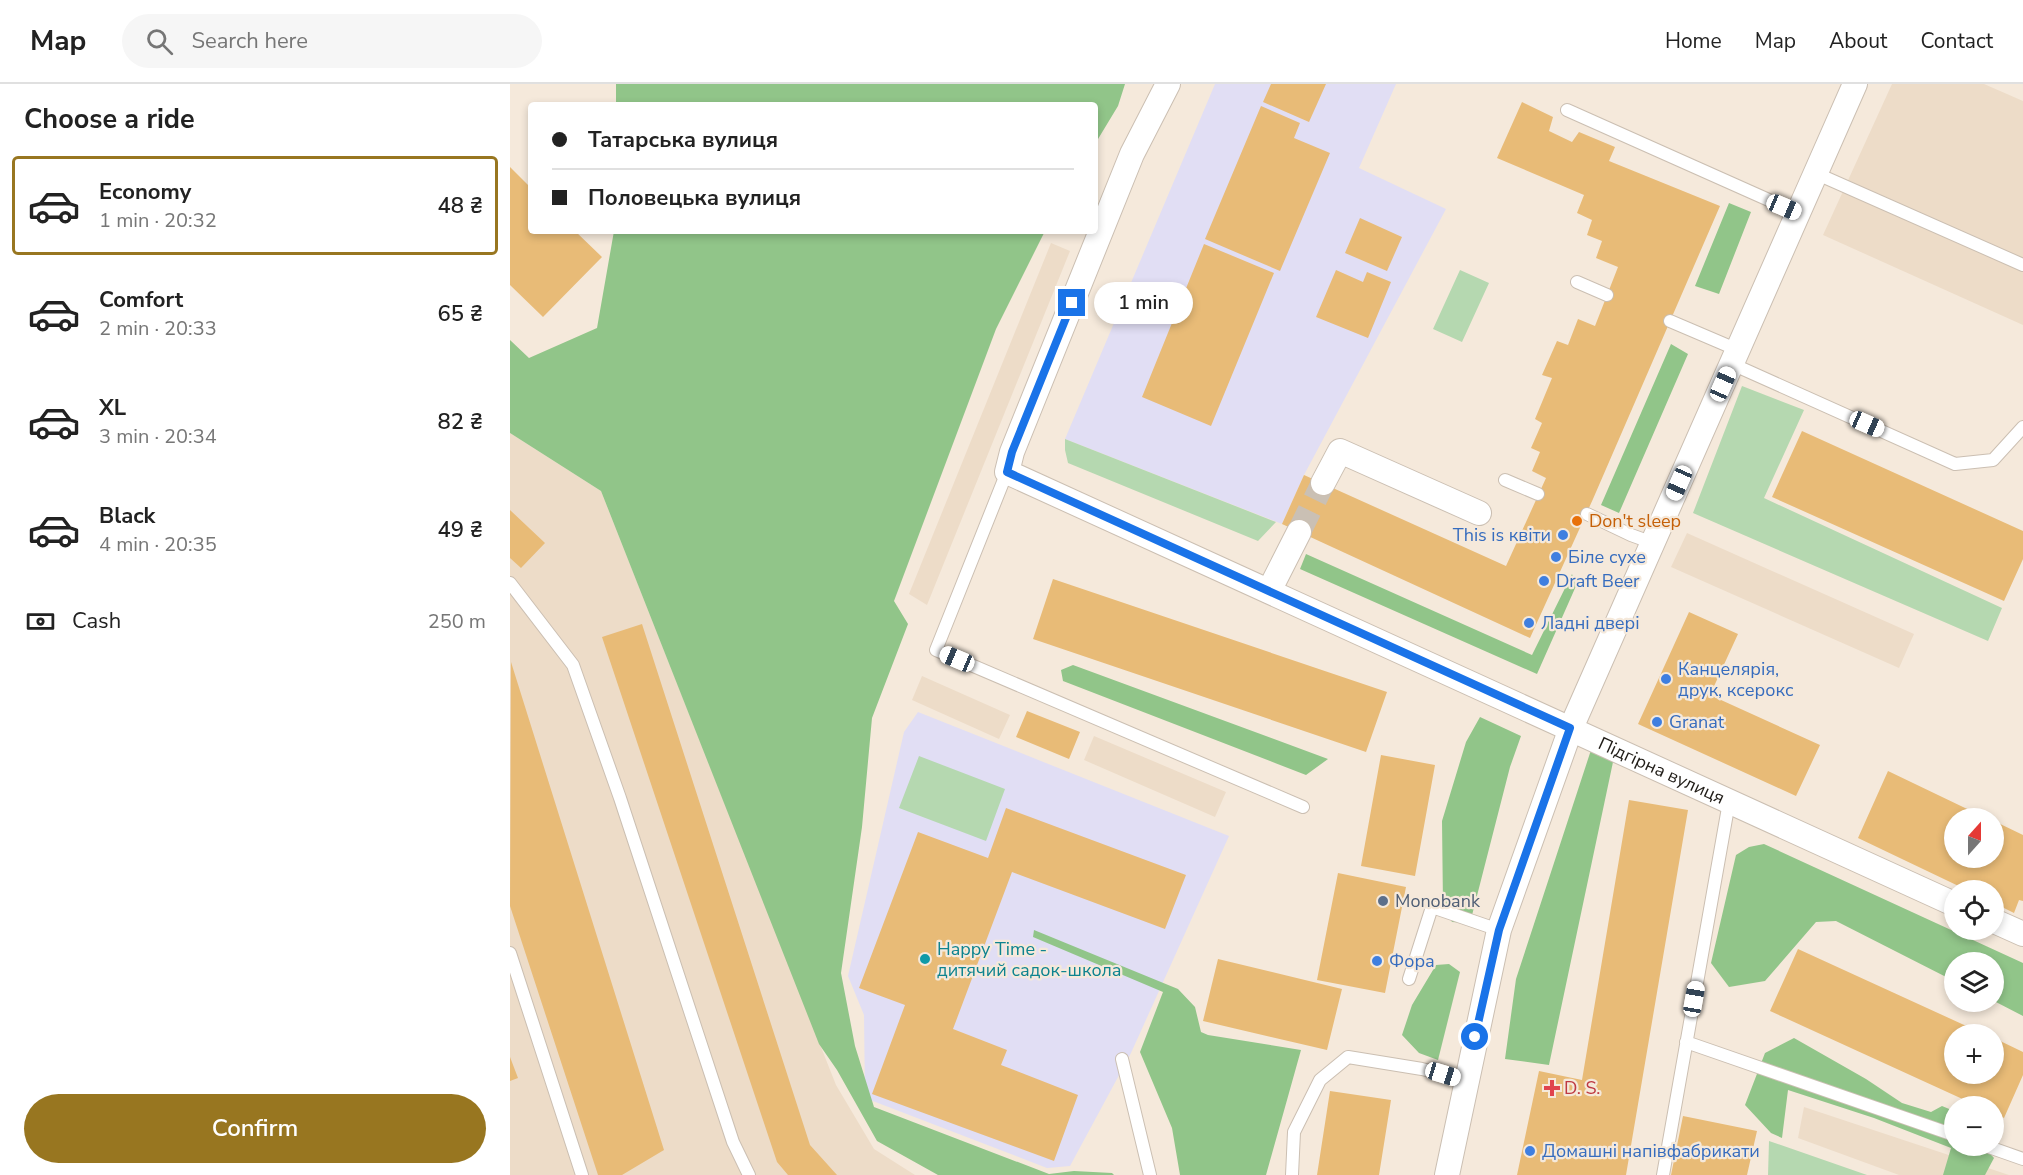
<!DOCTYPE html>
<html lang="en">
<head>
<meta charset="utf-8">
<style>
	body { margin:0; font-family:"Nunito Sans",sans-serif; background:#f6f6f6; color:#222; height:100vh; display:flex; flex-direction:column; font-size:22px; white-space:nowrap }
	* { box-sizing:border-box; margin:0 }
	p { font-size:20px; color:#767676 }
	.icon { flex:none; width:33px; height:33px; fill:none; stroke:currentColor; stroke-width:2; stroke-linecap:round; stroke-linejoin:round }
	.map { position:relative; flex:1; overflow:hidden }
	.drawer { display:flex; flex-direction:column; background:#fff; width:510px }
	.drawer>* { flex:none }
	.banner { position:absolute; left:18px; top:18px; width:570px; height:132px; border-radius:6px; box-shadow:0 3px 9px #0003; display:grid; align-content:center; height:132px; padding:0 24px; background:#fff }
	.needle { width:39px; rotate:21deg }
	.fabs { position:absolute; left:1434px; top:724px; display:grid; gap:12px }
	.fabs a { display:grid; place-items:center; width:60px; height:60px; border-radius:50%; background:#fff; box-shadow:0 3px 9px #0003; font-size:30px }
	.end { position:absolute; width:27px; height:27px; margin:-14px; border:8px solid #1a73e8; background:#fff; box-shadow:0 0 0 3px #fff }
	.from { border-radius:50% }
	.bubble { position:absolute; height:42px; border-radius:21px; background:#fff; box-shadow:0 3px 9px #0003; font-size:20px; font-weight:600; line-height:42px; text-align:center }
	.car { position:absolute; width:18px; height:36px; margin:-18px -9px; border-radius:8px; box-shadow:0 0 4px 2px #0007; background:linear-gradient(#fff 24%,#345 0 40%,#fff 0 76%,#345 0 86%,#fff 0) }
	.banner b { display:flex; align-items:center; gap:21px; height:57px; font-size:22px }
	.banner b+b { border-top:2px solid #e0e0e0 }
	.banner i { width:15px; height:15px; background:#222 }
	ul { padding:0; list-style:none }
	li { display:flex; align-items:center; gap:18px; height:99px; margin:0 12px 9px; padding:0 12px; border:3px solid transparent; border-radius:6px }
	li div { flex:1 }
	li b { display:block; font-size:22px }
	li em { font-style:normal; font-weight:600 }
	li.current { border-color:#987620 }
	li>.icon { width:54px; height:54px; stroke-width:1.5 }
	h2 { padding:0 24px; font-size:27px; line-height:72px }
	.pay { display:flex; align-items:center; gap:15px; height:66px; padding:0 24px; font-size:22px }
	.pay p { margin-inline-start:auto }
	.button { display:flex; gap:12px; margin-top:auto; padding:12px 24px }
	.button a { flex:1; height:69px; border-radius:36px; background:#987620; color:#fff; font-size:24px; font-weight:600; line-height:69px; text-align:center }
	header { display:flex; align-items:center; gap:36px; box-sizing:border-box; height:84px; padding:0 30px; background:#fff; border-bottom:2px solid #e0e0e0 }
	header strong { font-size:28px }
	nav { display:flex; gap:33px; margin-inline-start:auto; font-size:21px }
	.search { width:420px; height:54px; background:#f6f6f6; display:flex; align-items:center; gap:15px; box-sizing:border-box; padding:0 21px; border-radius:33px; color:#767676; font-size:22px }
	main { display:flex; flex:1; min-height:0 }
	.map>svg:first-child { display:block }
	.built { fill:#eddcc8 }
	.education { fill:#e1def4 }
	.green { fill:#b5d8b0 }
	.forest { fill:#91c589 }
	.building { fill:#e8bb77 }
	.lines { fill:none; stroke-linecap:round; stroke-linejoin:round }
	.minor-tunnel { stroke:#cac0b4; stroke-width:24; stroke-dasharray:24 12; stroke-linecap:butt }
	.service-casing { stroke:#cbbfb2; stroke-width:14 }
	.minor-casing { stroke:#cbbfb2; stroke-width:26 }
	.service { stroke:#fff; stroke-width:12 }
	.minor { stroke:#fff; stroke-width:24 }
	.route { stroke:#1a73e8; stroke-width:8 }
	.food-dot { fill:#e8710a; stroke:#f5e9db; stroke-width:2 }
	.shop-dot { fill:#3f7fe0; stroke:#f5e9db; stroke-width:2 }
	.service-dot { fill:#5c6f8a; stroke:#f5e9db; stroke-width:2 }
	.culture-dot { fill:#0f9aa8; stroke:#f5e9db; stroke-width:2 }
	.health-dot { fill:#e0444e; stroke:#f5e9db; stroke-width:2 }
	.labels { text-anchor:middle; stroke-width:4.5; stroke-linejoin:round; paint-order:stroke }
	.food-label { font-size:18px; fill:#c56008; stroke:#f5e9db; text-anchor:start }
	.shop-label { font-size:18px; fill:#366cbe; stroke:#f5e9db; text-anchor:start }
	.street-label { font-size:18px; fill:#1f1b16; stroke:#f5e9db }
	.service-label { font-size:18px; fill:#4e5e75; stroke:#f5e9db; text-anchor:start }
	.culture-label { font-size:18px; fill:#0d838f; stroke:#f5e9db; text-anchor:start }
	.health-label { font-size:18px; fill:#be3a42; stroke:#f5e9db; text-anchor:start }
</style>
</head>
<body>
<header>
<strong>Map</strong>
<div class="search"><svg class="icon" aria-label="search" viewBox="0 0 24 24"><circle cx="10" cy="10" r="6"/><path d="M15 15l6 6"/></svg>Search here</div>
<nav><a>Home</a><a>Map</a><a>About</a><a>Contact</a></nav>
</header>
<main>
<section class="drawer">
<h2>Choose a ride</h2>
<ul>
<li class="current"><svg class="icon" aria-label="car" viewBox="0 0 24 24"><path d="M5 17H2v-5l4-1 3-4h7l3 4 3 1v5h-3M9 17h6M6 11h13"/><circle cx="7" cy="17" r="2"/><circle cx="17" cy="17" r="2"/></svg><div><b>Economy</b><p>1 min · 20:32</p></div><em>48 ₴</em></li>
<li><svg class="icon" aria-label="car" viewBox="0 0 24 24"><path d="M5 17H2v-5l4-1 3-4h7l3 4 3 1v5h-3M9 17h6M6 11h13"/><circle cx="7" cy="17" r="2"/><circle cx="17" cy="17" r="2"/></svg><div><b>Comfort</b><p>2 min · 20:33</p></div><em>65 ₴</em></li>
<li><svg class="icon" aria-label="car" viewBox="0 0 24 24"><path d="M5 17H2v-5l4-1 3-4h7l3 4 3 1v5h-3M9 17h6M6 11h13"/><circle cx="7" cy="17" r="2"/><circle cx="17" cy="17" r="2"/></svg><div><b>XL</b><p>3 min · 20:34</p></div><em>82 ₴</em></li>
<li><svg class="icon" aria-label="car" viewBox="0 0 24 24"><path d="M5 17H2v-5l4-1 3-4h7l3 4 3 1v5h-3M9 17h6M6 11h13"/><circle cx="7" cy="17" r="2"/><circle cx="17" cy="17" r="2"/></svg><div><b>Black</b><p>4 min · 20:35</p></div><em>49 ₴</em></li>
</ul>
<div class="pay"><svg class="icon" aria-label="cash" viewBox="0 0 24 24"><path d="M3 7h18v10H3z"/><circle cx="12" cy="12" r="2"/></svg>Cash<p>250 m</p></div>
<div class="button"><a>Confirm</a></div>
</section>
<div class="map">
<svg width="1513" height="1091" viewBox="0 0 1513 1091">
	<rect width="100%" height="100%" fill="#f5e9db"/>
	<!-- built -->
	<path class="built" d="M 1382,0 L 1474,0 L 1513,17 L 1513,241 L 1313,151 Z
		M 541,159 L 560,167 L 417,521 L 399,510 Z
		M 0,349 L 91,407 L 326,1001 L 364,1065 L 405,1091 L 0,1091 Z
		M 1177,449 L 1404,550 L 1389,584 L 1161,483 Z
		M 412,592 L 500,631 L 489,655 L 402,616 Z
		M 584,652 L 716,708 L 705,733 L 574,676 Z
		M 1294,1023 L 1499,1091 L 1389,1091 L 1288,1054 Z"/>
	<!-- education -->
	<path class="education" d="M 705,0 L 886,0 L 849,84 L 936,125 L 794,391 L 772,440 L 555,355 Z
		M 408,628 L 719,752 L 621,969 L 560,1082 L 537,1084 L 355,1014 L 354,931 L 338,892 L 394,648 Z"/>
	<!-- green -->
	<path class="green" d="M 950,186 L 979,199 L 952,258 L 923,245 Z
		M 1232,302 L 1294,326 L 1254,414 L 1492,524 L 1478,557 L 1183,429 Z
		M 555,355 L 766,438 L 748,457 L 558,379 L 555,366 Z
		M 409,672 L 495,705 L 476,757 L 389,724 Z
		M 1259,1057 L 1357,1091 L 1258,1091 Z"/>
	<!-- forest -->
	<path class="forest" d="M 106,0 L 615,0 L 608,22 L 585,60 L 585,21 L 106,21 Z
		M 1219,119 L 1241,128 L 1209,210 L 1185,202 Z
		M 104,147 L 535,147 L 486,245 L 384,517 L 398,540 L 362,634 L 352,743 L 331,889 L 345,962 L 364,1023 L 539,1090 L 564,1087 L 602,1089 L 604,1091 L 428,1091 L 367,1057 L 327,986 L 309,960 L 91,407 L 0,349 L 0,256 L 19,274 L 87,244 Z
		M 1161,260 L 1178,270 L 1109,429 L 1091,421 Z
		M 796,470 L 1022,571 L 1062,490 L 1066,502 L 1027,590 L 790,485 Z
		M 563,581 L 818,675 L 796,691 L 553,597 L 551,586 Z
		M 970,633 L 1011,652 L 1000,683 L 960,839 L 942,838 L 933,822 L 932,737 L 956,658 Z
		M 1081,666 L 1103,678 L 1039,981 L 995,975 L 1006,895 Z
		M 1254,760 L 1513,879 L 1513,932 L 1484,917 L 1484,879 L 1444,879 L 1444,897 L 1326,837 L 1306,838 L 1255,897 L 1219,903 L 1201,879 L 1226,771 L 1239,763 Z
		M 524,846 L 668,905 L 685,923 L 691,948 L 698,951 L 791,966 L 756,1091 L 670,1091 L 662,1044 L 630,968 L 653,908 L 523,853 Z
		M 939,880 L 950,888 L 928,976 L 909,969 L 892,951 L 902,921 L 926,881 Z
		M 1284,954 L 1356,995 L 1392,1019 L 1421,1028 L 1432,1022 L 1444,1027 L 1444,1062 L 1473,1062 L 1484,1074 L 1475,1091 L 1433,1091 L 1441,1064 L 1364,1034 L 1278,1006 L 1272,1054 L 1261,1049 L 1235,1021 L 1255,969 Z"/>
	<!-- building -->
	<path class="building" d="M 761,0 L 816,0 L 799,38 L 753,18 Z
		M 1012,18 L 1043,33 L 1039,47 L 1062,58 L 1069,48 L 1105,63 L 1099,77 L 1210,122 L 1083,415 L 1020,554 L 772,440 L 794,391 L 996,482 L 1036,394 L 1022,387 L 1030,368 L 1021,364 L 1032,339 L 1025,335 L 1042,294 L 1032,291 L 1047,257 L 1058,261 L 1068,235 L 1085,242 L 1108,183 L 1086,174 L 1092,157 L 1077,151 L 1082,136 L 1067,129 L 1074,111 L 987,74 Z
		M 751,22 L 790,39 L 784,54 L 820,69 L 770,187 L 695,155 Z
		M 0,83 L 21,104 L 21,147 L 65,147 L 92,173 L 33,233 L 0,201 Z
		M 850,134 L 892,153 L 877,187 L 835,169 Z
		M 694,160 L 764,189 L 701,342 L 632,313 Z
		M 826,186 L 853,198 L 857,188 L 881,198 L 858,254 L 806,233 Z
		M 1292,347 L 1513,447 L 1513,475 L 1494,517 L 1262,413 Z
		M 0,426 L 35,459 L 11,484 L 0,474 Z
		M 543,495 L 877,608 L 856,668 L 523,555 Z
		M 1179,528 L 1228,550 L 1200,611 L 1310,661 L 1286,712 L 1128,640 Z
		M 132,540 L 300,1061 L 327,1091 L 278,1091 L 267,1078 L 92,553 Z
		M 1,578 L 154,1066 L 112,1091 L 88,1091 L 0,822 Z
		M 517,627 L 570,648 L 559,675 L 506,653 Z
		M 871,671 L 925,681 L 905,792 L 851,782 Z
		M 1378,687 L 1478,735 L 1444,735 L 1444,774 L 1484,774 L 1484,737 L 1513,751 L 1513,817 L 1509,816 L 1504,829 L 1484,819 L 1484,807 L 1459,807 L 1348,754 Z
		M 1119,716 L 1178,726 L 1116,1091 L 1007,1091 L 1029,987 L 1072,996 Z
		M 496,724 L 676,791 L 655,845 L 502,788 L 443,945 L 497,966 L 491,981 L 568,1011 L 544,1077 L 362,1010 L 395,921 L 349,904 L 408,748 L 478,774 Z
		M 828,789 L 896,803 L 875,909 L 807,896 Z
		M 1288,865 L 1476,951 L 1444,951 L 1444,990 L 1484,990 L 1484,954 L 1513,968 L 1513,991 L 1494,1034 L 1484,1029 L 1484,1023 L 1470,1023 L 1260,927 Z
		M 708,875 L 832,905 L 817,966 L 693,937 Z
		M 0,973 L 8,994 L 0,997 Z
		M 820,1007 L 881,1016 L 869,1091 L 807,1091 Z
		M 1173,1032 L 1247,1047 L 1237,1091 L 1161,1091 Z"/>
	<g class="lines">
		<!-- minor-tunnel -->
		<path class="minor-tunnel" d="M 789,448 L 813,399"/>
		<!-- service casing -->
		<g class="service-casing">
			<path id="service" d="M 1057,26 L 1288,129
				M 1305,89 L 1513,181
				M 1067,198 L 1097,211
				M 1160,237 L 1228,266
				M 1222,280 L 1445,380 L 1483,376 L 1513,343
				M 497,388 L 426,566 L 793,723
				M 995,396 L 1028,410
				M 1077,430 L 1121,451 L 1143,459
				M 0,499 L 63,581 L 110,714 L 223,1058 L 239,1091
				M 0,869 L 72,1091
				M 899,895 L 922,823 L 989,846
				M 1176,958 L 1444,1051
				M 612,975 L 640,1091
				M 1476,1062 L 1513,1075
				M 782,1091 L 784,1048 L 810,996 L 838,973 L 912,985 L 956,996
				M 1153,1091 L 1219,718"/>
		</g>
		<!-- minor casing -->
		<g class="minor-casing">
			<g id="minor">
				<path id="s1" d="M 658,0 L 622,70 L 502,368 L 497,388 L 1444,820"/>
				<path d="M 813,399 L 830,367 L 969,429"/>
				<path d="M 759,507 L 789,448"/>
				<path d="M 1484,837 L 1513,850"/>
				<path d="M 937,1091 L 989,846 L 1061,644 L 1345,0"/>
			</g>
		</g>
		<!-- service -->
		<use href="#service" class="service"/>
		<!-- minor -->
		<use href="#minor" class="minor"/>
	</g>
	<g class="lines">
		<!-- route -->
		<path class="route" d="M 562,219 L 502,368 L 497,388 L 1060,644 L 989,846 L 965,953"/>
	</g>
	<!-- markers -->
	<circle class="food-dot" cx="1067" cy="437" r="6"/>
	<g class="shop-dot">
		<circle cx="1053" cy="451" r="6"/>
		<circle cx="1046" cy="473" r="6"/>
		<circle cx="1034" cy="497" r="6"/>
		<circle cx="1019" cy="539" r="6"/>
		<circle cx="1156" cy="595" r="6"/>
		<circle cx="1147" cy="638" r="6"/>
		<circle cx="867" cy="877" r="6"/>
		<circle cx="1020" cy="1067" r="6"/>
	</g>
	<circle class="service-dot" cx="873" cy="817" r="6"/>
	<circle class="culture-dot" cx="415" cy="875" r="6"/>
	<path class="health-dot" d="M1039 995h6v6h6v6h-6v6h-6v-6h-6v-6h6z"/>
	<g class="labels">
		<!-- food labels -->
		<g class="food-label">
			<text x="1079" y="443">Don't sleep</text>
		</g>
		<!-- shop labels -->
		<g class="shop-label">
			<text x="1041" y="457" text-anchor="end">This is квіти</text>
			<text x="1058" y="479">Біле сухе</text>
			<text x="1046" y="503">Draft Beer</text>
			<text x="1031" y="545">Ладні двері</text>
			<text x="1168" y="591">Канцелярія,<tspan x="1168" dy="21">друк, ксерокс</tspan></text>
			<text x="1159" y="644">Granat</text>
			<text x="879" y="883">Фора</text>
			<text x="1032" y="1073">Домашні напівфабрикати</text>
		</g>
		<!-- street labels -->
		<g class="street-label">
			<text dy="6" stroke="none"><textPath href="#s1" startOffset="1140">Підгірна вулиця</textPath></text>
		</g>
		<!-- service labels -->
		<g class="service-label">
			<text x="885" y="823">Monobank</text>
		</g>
		<!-- culture labels -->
		<g class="culture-label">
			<text x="427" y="871">Happy Time -<tspan x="427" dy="21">дитячий садок-школа</tspan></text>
		</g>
		<!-- health labels -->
		<g class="health-label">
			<text x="1054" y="1010">D. S.</text>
		</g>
	</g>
</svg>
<div class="fabs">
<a><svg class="needle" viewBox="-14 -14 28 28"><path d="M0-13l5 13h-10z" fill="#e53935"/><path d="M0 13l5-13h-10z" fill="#767676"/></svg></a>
<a><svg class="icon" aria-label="locate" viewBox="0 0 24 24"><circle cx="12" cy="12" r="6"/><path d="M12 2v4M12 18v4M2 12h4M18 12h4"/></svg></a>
<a><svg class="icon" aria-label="layers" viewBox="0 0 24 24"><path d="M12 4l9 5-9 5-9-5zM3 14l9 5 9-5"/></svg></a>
<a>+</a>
<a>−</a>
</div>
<i class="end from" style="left:965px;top:953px"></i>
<i class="end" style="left:562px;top:219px"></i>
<div class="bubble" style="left:584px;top:198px;width:99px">1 min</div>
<i class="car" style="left:1274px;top:123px;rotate:113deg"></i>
<i class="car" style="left:1213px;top:300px;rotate:24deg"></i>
<i class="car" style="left:1357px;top:340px;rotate:114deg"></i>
<i class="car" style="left:1169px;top:399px;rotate:204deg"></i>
<i class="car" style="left:447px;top:575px;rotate:293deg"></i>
<i class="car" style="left:1184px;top:915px;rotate:10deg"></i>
<i class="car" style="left:933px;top:990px;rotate:107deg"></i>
<div class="banner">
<b><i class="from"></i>Татарська вулиця</b>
<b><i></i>Половецька вулиця</b>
</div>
</div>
</main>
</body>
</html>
